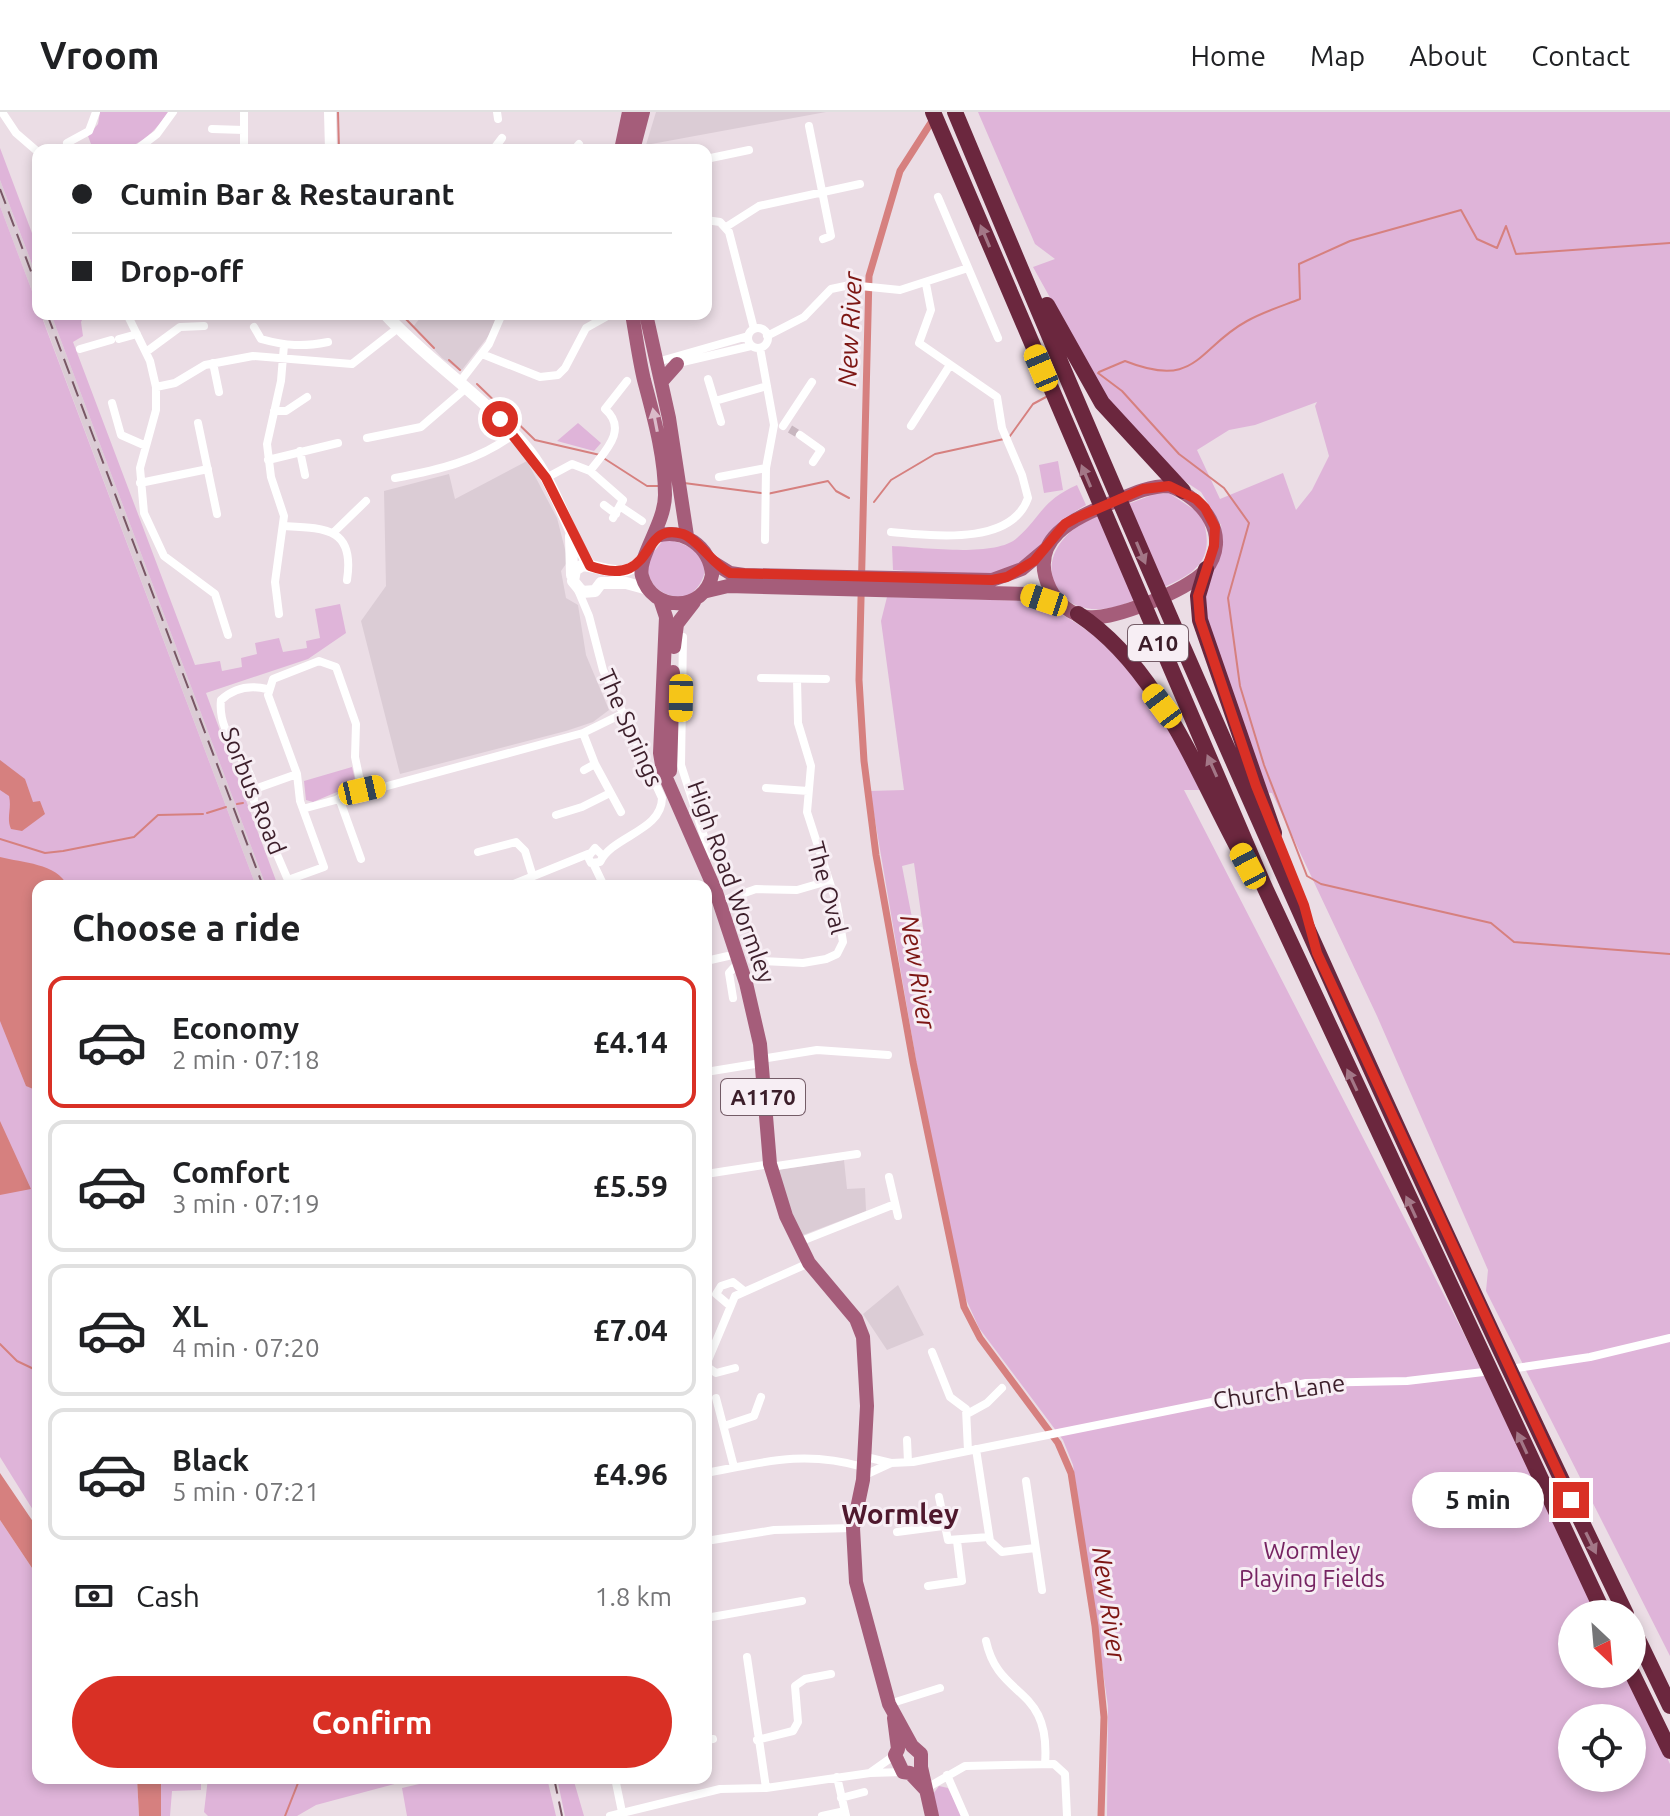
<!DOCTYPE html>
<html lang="en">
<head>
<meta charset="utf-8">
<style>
	body { margin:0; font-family:Ubuntu,sans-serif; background:#f2f2f2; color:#202124; height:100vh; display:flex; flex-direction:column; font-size:30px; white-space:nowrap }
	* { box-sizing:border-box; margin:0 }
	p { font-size:26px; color:#757577 }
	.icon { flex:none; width:44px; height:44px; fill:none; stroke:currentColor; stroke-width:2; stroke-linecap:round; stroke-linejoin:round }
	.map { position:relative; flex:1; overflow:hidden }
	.drawer { position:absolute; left:32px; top:768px; width:680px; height:904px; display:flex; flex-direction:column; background:#fff; border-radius:16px; box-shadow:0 4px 12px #0003 }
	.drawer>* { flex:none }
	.top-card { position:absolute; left:32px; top:32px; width:680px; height:176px; border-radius:16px; box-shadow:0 4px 12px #0003; display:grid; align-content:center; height:176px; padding:0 40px; background:#fff }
	.needle { width:52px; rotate:154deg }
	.controls { position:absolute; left:1558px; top:1488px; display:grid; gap:16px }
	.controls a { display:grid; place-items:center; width:88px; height:88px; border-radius:50%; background:#fff; box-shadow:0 4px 12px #0003; font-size:40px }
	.end { position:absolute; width:36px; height:36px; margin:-18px; border:10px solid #d93025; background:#fff; box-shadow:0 0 0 4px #fff }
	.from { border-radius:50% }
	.bubble { position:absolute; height:56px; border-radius:28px; background:#fff; box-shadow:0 4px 12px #0003; font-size:26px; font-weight:600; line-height:56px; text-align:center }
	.car { position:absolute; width:24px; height:48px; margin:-24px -12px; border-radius:10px; box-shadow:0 0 6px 2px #0007; background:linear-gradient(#f5c518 24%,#345 0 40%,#f5c518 0 76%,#345 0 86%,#f5c518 0) }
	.top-card b { display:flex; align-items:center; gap:28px; height:76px; font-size:30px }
	.top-card b+b { border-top:2px solid #e0e0e0 }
	.top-card i { width:20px; height:20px; background:#202124 }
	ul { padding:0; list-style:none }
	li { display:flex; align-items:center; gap:24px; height:132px; margin:0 16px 12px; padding:0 24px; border:4px solid #e0e0e0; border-radius:16px }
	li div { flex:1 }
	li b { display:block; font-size:30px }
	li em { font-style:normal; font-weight:600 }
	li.active { border-color:#d93025 }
	li>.icon { width:72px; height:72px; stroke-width:1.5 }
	h2 { padding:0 40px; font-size:36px; line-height:96px }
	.pay { display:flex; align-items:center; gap:20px; height:88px; padding:0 40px; font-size:30px }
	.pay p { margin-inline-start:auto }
	.action { display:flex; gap:16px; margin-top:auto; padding:16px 40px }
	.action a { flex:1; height:92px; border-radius:48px; background:#d93025; color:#fff; font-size:32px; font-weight:600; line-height:92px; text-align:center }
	header { display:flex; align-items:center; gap:48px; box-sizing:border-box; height:112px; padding:0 40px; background:#fff; border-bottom:2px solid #e0e0e0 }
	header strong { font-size:38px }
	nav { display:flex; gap:44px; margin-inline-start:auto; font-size:28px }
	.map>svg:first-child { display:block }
	.built { fill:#dbccd5 }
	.green { fill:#dfb4d9; fill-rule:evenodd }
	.water { fill:#d6807f }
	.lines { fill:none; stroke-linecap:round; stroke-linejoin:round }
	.stream { stroke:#d6807f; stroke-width:2 }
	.canal { stroke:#d6807f; stroke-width:7 }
	.street-tunnel { stroke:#c8b7c0; stroke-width:8; stroke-dasharray:8 4; stroke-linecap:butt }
	.street { stroke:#fff; stroke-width:8 }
	.secondary { stroke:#fff; stroke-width:12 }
	.primary { stroke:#a55d7a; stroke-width:14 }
	.highway { stroke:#6b273e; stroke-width:16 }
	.rail { stroke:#785765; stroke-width:2; stroke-dasharray:16 8; stroke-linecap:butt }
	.oneway { fill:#a37787 }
	.oneway2 { fill:#dabbc9 }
	.route { stroke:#d93025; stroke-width:10 }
	.labels { text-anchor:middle; stroke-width:6; stroke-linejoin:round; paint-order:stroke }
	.shield { fill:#f7eef4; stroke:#745c67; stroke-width:2 }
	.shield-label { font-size:22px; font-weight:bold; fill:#3c1e2a }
	.street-label { font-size:24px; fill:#3c1e2a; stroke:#f7eef4 }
	.park-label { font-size:24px; fill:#762462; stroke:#f7eef4 }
	.water-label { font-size:26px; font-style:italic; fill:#7d1613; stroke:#f7eef4 }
	.quarter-label { font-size:28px; font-weight:bold; fill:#4f182d; stroke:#f7eef4 }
</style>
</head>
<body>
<header>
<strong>Vroom</strong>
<nav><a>Home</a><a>Map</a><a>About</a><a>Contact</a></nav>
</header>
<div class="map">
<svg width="1670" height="1704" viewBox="0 0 1670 1704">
	<rect width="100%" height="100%" fill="#ebdde5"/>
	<!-- built -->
	<path class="built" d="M 656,0 L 826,0 L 646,33 Z
		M 0,68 L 38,168 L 38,195 L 0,94 Z
		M 41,202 L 51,202 L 266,774 L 256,774 Z
		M 423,202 L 497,202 L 490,222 L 461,259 L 442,246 L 413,215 Z
		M 527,349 L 557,406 L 568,449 L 561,459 L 566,486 L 578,493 L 586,543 L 609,598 L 593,610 L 566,619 L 400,662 L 361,509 L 386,474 L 384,379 L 449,362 L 455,387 Z
		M 844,1048 L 847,1077 L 865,1076 L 866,1099 L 803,1123 L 790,1099 L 778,1058 Z
		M 898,1173 L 924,1223 L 887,1238 L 863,1202 Z"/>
	<!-- green -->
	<path class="green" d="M 100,0 L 168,0 C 135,51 104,38 50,38 L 78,33 L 86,37 L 91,32 L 88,24 L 98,12 Z
		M 978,0 L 1670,0 L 1670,1544 L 1486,1179 L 1488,1158 L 1377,904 L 1272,681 L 1262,680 L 1203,494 L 1222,424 L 1221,413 L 1201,380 L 1180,366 L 1107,288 L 1033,155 L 1055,147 L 1035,132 ZM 1317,290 L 1315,294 L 1329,344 L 1312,378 L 1296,398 L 1283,361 L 1220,387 L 1197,338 L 1229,318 L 1255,313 Z
		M 0,36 L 38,137 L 38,168 L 0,68 Z
		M 0,94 L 256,774 L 38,774 L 38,1406 L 0,1345 Z
		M 51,202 L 85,202 L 81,210 L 83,224 L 73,230 L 195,553 L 220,549 L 222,559 L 242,555 L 241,546 L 257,542 L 255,531 L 279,526 L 283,540 L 307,536 L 306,529 L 320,526 L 315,497 L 340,492 L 346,521 L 308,547 L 206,581 L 278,774 L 266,774 Z
		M 578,311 L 601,331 L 594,339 L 557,329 Z
		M 1058,349 L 1063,378 L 1044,381 L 1039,353 Z
		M 1077,373 L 1086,393 C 1056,409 1047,432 1022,450 C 988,474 931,460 893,458 L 892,434 C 922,435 995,446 1017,426 C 1042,404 1041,389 1077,373 Z
		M 1169,381 L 1202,403 C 1215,445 1201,459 1164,475 L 1128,392 L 1155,382 Z
		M 1098,404 L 1134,488 C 1053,526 1015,436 1098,404 Z
		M 664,427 C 702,433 722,459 685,487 C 660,482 650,477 646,450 Z
		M 887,485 L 1026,489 C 1118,513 1159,602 1202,678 L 1184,678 L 1464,1222 L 1598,1502 L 1572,1502 L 1572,1562 L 1627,1562 L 1670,1652 L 1670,1704 L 1107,1704 L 1108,1594 L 1073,1353 L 1063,1328 L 979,1216 L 965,1185 L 924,995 L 870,679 L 904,678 L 881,509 ZM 914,751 L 923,816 L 922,816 L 913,811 L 902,754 ZM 1572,1606 L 1632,1606 L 1632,1666 L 1572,1666 Z
		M 352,655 L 356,672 L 313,690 L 306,688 L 304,669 Z
		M 0,1408 L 38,1465 L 38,1666 L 137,1666 L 139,1704 L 0,1704 Z
		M 161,1666 L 201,1666 L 201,1678 L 172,1679 L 170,1704 L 161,1704 Z
		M 208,1666 L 417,1666 L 316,1693 L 297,1704 L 208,1704 L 204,1700 Z
		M 445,1666 L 547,1666 L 556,1704 L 407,1704 L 402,1676 Z
		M 557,1666 L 573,1666 L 584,1704 L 565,1704 Z
		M 939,1674 L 948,1676 L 962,1704 L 939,1704 L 933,1682 Z"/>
	<!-- water -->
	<path class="water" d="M 0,648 L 25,667 L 33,690 L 40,689 L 45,702 L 22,719 L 11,717 C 6,706 12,697 9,684 L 0,678 Z
		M 0,745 C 23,751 56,751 68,774 L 38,774 L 38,979 L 26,974 L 0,909 Z
		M 0,1009 L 31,1077 L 0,1083 Z
		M 0,1361 L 38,1417 L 38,1465 L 0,1408 Z
		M 137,1666 L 161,1666 L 161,1704 L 139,1704 Z"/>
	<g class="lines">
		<!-- stream -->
		<path class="stream" d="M 338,0 L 339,38
			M 401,202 L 434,236
			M 449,248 L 460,258
			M 1099,260 L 1125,249 C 1198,278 1197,236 1247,209 C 1263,200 1282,194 1300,187 L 1299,152 L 1350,129 L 1461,98 L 1477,127 L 1497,136 L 1506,114 L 1516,142 L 1670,131
			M 1098,261 L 1122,279 L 1179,342 L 1224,376 L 1249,411 L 1228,486 L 1240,574 L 1264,653 L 1307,764 L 1321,772 L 1491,811 L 1514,830 L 1670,842
			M 477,272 L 535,328 L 600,343
			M 1010,324 L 1033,292 L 1046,285
			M 605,347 L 647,374 L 658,374
			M 684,371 L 761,381
			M 767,382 L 828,369 L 836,379 L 849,386
			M 874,390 L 891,368 L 935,342 L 1004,327
			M 237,692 L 243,691
			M 207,701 L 226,695
			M 0,727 L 45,741 L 63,739 L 134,725 L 158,703 L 203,702
			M 0,1232 L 17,1249 L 38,1259
			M 285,1704 L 300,1666"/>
		<!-- canal -->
		<path class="canal" d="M 934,6 L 900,59 L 869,164 L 859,568 L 864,649 L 876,743 L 913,950 L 964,1195 L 980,1226 L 1058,1331 L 1071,1361 L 1095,1514 L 1104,1605 L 1101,1704"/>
		<!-- street-tunnel -->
		<path class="street-tunnel" d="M 790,317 L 800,323"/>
		<!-- street -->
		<path class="street" d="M 2,0 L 16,21 L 38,40
			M 497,0 L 498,7
			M 809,14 L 831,124 L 823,127
			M 212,17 L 244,18
			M 67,31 L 89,19 L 96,0
			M 136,38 L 157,22 L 173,0
			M 244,38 L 244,0
			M 493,38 L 502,26
			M 574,38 L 579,32
			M 706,47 L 749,38
			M 938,85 L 998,226
			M 706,108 L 720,110 L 729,120 L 754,217
			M 726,115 L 759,94 L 860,72
			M 127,202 L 150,249 L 156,275 L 156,298 L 140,356 L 144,401 L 164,444 L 215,482 L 228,523
			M 254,215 L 261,227 C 286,234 303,235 328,230
			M748 226a10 10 0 1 1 20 0a10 10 0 1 1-20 0Z
			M 767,224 L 804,205 L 831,177 L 850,173 L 900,178 L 968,156
			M 119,227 L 137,222
			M 760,236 L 774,313 L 766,356 L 765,428
			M 80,237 L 111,228
			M 146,240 L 180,215 L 204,214
			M 482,242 L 540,265 L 558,263 L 565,256 L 586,216 L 611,202
			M 657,250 L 748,224
			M 213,251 L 219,280
			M 674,252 L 751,234
			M 708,267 L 721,310
			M 459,271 L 489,232 L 502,202
			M 156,275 L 175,271 L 205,253 L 253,244 L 352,252 L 398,216
			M 715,289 L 767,274
			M 112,291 L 121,323 L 146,334
			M 274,299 L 286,299 L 307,285
			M 198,311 L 217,402
			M 783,314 L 812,270
			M 911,314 L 950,253
			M 800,323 L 821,338 L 813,350
			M 367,326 L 421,315 L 465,277
			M 300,339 L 305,363
			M 268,348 L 338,331
			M 590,359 C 604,340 629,318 605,297 L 627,269
			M 719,365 L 766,356
			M 395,366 C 438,358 478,349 514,322
			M 546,366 L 572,352 L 590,359 L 623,388 L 613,406
			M 140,371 L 208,357
			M 604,393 L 616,402
			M 621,395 L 642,409
			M 284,414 C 326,416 355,416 347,468
			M 891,420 C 930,423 1011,435 1028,386 L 1022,363 L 1002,316 L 997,285 L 919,231 L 931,198 L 926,172
			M 333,421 L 366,389
			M 578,478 L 589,504 L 603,558 L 662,686 C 662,719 612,724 600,750 L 591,751 L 588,745 L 595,736 L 602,743
			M 279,502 L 275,470 L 284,404 L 271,365 L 267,332 L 281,269 L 284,233
			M 683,525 L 681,653 L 710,743
			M 761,566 L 826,567
			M 267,577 C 250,573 235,575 221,588 C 217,623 249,648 255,677 C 256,681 253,685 254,689 L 288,768 L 324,755 L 300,689 L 297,662 L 268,583 L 273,567 L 319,549 L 336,555 L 356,612 L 355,645 L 362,678
			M 583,621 L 595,652
			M 584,658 L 595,652 L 621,700
			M 766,676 L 808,679
			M 255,677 L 297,662
			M 339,686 L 361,747
			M 306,696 L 583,621 L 624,601
			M 556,703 L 582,695 L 610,681
			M 478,740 L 516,730 L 525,739 L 533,765
			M 593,751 L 604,774
			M 509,774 L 588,742
			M 719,790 L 756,777 L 797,778 L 828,769
			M 706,849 L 728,844
			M 760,849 L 803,851 L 826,847 L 837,842 L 843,830 L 837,793 L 807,700 L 811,654 L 798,611 L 797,567
			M 733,886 L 729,861 L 739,850
			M 761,947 L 817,938 L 888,943
			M 706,960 L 761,951
			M 770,1055 L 857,1042
			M 706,1062 L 770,1052
			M 889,1065 L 898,1104
			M 799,1130 L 895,1092
			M 729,1193 L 716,1182 L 721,1174 L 733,1170 L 743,1178
			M 932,1240 L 950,1285 L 966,1297 L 968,1339
			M 706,1253 L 735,1184 L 809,1151
			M 706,1254 L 716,1261 L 735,1256
			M 1510,1257 L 1590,1245 L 1670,1226
			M 716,1286 L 734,1355
			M 967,1302 L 987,1291 L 1002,1276
			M 724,1314 L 754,1304 L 761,1285
			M 907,1328 L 908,1350
			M 976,1337 L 990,1429 L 1002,1440 L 1035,1436
			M 870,1346 L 891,1351
			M 706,1361 C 764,1350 804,1338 863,1355
			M 867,1362 L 891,1351 L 913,1350 L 1306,1271 L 1407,1269 L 1492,1259
			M 1026,1369 L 1042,1478
			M 939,1385 L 948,1428 L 989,1425
			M 897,1420 L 943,1414
			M 706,1429 L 774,1418 L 853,1416
			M 928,1474 L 962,1469 L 957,1429
			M 706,1506 L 802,1489
			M 986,1529 C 999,1589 1051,1572 1045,1652
			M 747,1545 L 766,1676
			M 889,1592 L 940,1576
			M 706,1628 L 713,1627
			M 757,1628 L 793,1619 L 798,1610 L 795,1574 L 805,1567 L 831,1562
			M 871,1660 L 895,1643
			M 947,1663 L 965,1704
			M 837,1665 L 846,1704
			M 615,1666 L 622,1700
			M 577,1667 L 582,1666
			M 925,1677 L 965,1654 L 1054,1652 L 1065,1662 L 1067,1704
			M 841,1686 L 864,1680
			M 610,1704 L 720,1677 L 766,1676 L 870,1661 L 903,1660
			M 822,1704 L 845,1699"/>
		<!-- secondary -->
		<path class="secondary" d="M 330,0 L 331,38
			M 385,202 C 430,251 488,287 529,339 C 557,375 566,418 590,454
			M 571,424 L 572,463
			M 643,448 C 622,468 608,456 583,453 L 575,458 L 573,469 L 582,480 L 595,479 L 601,471 L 626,471 L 648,477"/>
		<!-- primary -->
		<path class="primary" d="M 621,38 L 629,0
			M 633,38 L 643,0
			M 632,202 C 636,224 639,247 644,268 C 654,306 665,344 665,383 C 665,412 637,446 642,464 C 652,501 705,500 712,463 C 710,434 683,416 656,424
			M 646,202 L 669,306 L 687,424
			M 661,270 L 677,252
			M 1169,374 C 1203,386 1233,424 1205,459 C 1188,478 1112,509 1087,505 C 1071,503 1057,491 1050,477 C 1026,427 1075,406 1111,391 C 1130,383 1147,374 1169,374 Z
			M 709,448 L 730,461 L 744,463 L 992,468 L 1022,457 L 1047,436
			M 707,479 L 728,474 L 1028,482 L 1061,493
			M 660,487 L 666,505 L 660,641 L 663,659 L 716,780 L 746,871 L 760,932 L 770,1052 L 786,1104 L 809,1151 L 856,1207 L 863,1225 L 867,1294 L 863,1368 L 853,1416 L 856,1470 L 889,1592 L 912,1634 L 921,1642 L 921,1655 L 932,1704
			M 674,535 L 677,512 L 694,490
			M 670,659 L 673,560
			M 894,1606 L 898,1637 L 895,1643 L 903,1660 L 910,1661 L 925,1677"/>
		<!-- highway -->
		<path class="highway" d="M 933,0 L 1265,776 L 1604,1502
			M 955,0 C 1166,506 1387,1008 1626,1502
			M 1047,193 L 1102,291 L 1183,379
			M 1206,457 L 1198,484 L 1200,508 L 1274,721
			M 1078,502 C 1157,554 1195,656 1238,736
			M 1632,1515 L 1670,1594
			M 1632,1561 L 1670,1639"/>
		<!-- rail -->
		<path class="rail" d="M 0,77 L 38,178
			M 47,202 L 263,774
			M 554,1666 L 562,1704"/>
	</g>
	<!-- one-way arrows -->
	<defs><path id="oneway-solid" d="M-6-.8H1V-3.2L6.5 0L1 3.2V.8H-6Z" transform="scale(2)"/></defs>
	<g class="oneway">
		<use href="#oneway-solid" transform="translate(985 124) rotate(-113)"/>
		<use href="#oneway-solid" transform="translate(1086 364) rotate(-113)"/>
		<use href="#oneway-solid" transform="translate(1141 441) rotate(67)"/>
		<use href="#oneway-solid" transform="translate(1212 654) rotate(-114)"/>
		<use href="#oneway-solid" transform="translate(1352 968) rotate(-115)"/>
		<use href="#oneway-solid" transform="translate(1411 1095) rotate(-115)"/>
		<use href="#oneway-solid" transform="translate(1522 1331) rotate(-115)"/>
		<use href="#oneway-solid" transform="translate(1591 1431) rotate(64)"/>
	</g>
	<use class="oneway2" href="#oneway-solid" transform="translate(655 308) rotate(-101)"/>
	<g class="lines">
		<!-- route -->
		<path class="route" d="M 500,307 L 546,366 L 590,454 C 659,478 637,408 683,422 C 699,428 712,452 730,461 L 992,468 L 1007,465 L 1034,449 L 1065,412 L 1076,406 L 1143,377 L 1169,374 L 1196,387 L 1205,396 L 1215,415 L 1214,434 L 1198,484 L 1200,508 L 1256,674 L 1304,793 L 1317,841 L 1571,1388"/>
	</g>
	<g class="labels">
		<!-- shield labels -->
		<g class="shield">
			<rect x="1128" y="513" width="60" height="36" rx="6"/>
			<rect x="721" y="967" width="84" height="36" rx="6"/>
		</g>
		<g class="shield-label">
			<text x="1158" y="539">A10</text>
			<text x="763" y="993">A1170</text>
		</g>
		<!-- street labels -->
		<g class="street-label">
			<text transform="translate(630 616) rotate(66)" y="8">The Springs</text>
			<text transform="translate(253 679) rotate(68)" y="8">Sorbus Road</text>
			<text transform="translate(731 770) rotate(70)" y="8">High Road Wormley</text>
			<text transform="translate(827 776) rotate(75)" y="8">The Oval</text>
			<text transform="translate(1279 1280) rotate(-8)" y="8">Church Lane</text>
		</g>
		<!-- park labels -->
		<g class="park-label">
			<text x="1312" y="1447">Wormley<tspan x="1312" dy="28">Playing Fields</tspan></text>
		</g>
		<!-- water labels -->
		<g class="water-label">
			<text transform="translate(850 217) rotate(-87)" y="9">New River</text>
			<text transform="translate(918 860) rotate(81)" y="9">New River</text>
			<text transform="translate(1109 1492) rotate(82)" y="9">New River</text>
		</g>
		<!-- quarter labels -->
		<g class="quarter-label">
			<text x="900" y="1412">Wormley</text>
		</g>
	</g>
</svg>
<div class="controls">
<a><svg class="needle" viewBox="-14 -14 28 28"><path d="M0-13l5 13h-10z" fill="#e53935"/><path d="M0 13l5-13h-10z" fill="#757577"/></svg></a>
<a><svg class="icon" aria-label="locate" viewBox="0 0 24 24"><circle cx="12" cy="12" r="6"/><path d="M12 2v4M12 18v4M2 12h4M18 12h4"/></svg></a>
</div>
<i class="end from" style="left:500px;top:307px"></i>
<i class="end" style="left:1571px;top:1388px"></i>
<div class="bubble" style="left:1412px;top:1360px;width:132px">5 min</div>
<i class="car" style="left:1041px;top:256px;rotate:337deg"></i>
<i class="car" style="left:1044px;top:488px;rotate:288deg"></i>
<i class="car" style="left:681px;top:586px;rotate:181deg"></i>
<i class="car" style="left:1162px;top:594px;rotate:323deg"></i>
<i class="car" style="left:362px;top:678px;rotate:77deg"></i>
<i class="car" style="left:1248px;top:754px;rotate:332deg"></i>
<div class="top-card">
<b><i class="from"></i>Cumin Bar &amp; Restaurant</b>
<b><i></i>Drop-off</b>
</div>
<section class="drawer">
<h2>Choose a ride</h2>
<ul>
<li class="active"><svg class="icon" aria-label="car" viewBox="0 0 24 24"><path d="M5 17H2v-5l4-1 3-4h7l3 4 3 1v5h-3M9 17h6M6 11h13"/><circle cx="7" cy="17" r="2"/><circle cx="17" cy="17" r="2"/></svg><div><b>Economy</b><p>2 min · 07:18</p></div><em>£4.14</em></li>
<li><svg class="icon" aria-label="car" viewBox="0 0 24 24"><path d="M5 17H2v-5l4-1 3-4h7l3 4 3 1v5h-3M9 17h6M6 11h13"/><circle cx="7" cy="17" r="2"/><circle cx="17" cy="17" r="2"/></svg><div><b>Comfort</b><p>3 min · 07:19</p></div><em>£5.59</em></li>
<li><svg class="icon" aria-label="car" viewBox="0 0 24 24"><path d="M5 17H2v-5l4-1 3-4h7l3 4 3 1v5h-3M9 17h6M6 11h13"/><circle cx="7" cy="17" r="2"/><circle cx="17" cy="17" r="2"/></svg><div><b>XL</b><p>4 min · 07:20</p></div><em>£7.04</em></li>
<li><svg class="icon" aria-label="car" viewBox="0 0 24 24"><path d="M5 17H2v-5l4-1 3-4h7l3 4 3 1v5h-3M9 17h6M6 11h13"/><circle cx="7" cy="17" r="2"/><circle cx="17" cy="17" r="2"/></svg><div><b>Black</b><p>5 min · 07:21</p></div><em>£4.96</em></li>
</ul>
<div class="pay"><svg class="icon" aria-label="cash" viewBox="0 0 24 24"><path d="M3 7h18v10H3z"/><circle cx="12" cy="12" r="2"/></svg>Cash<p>1.8 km</p></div>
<div class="action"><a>Confirm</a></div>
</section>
</div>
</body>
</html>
